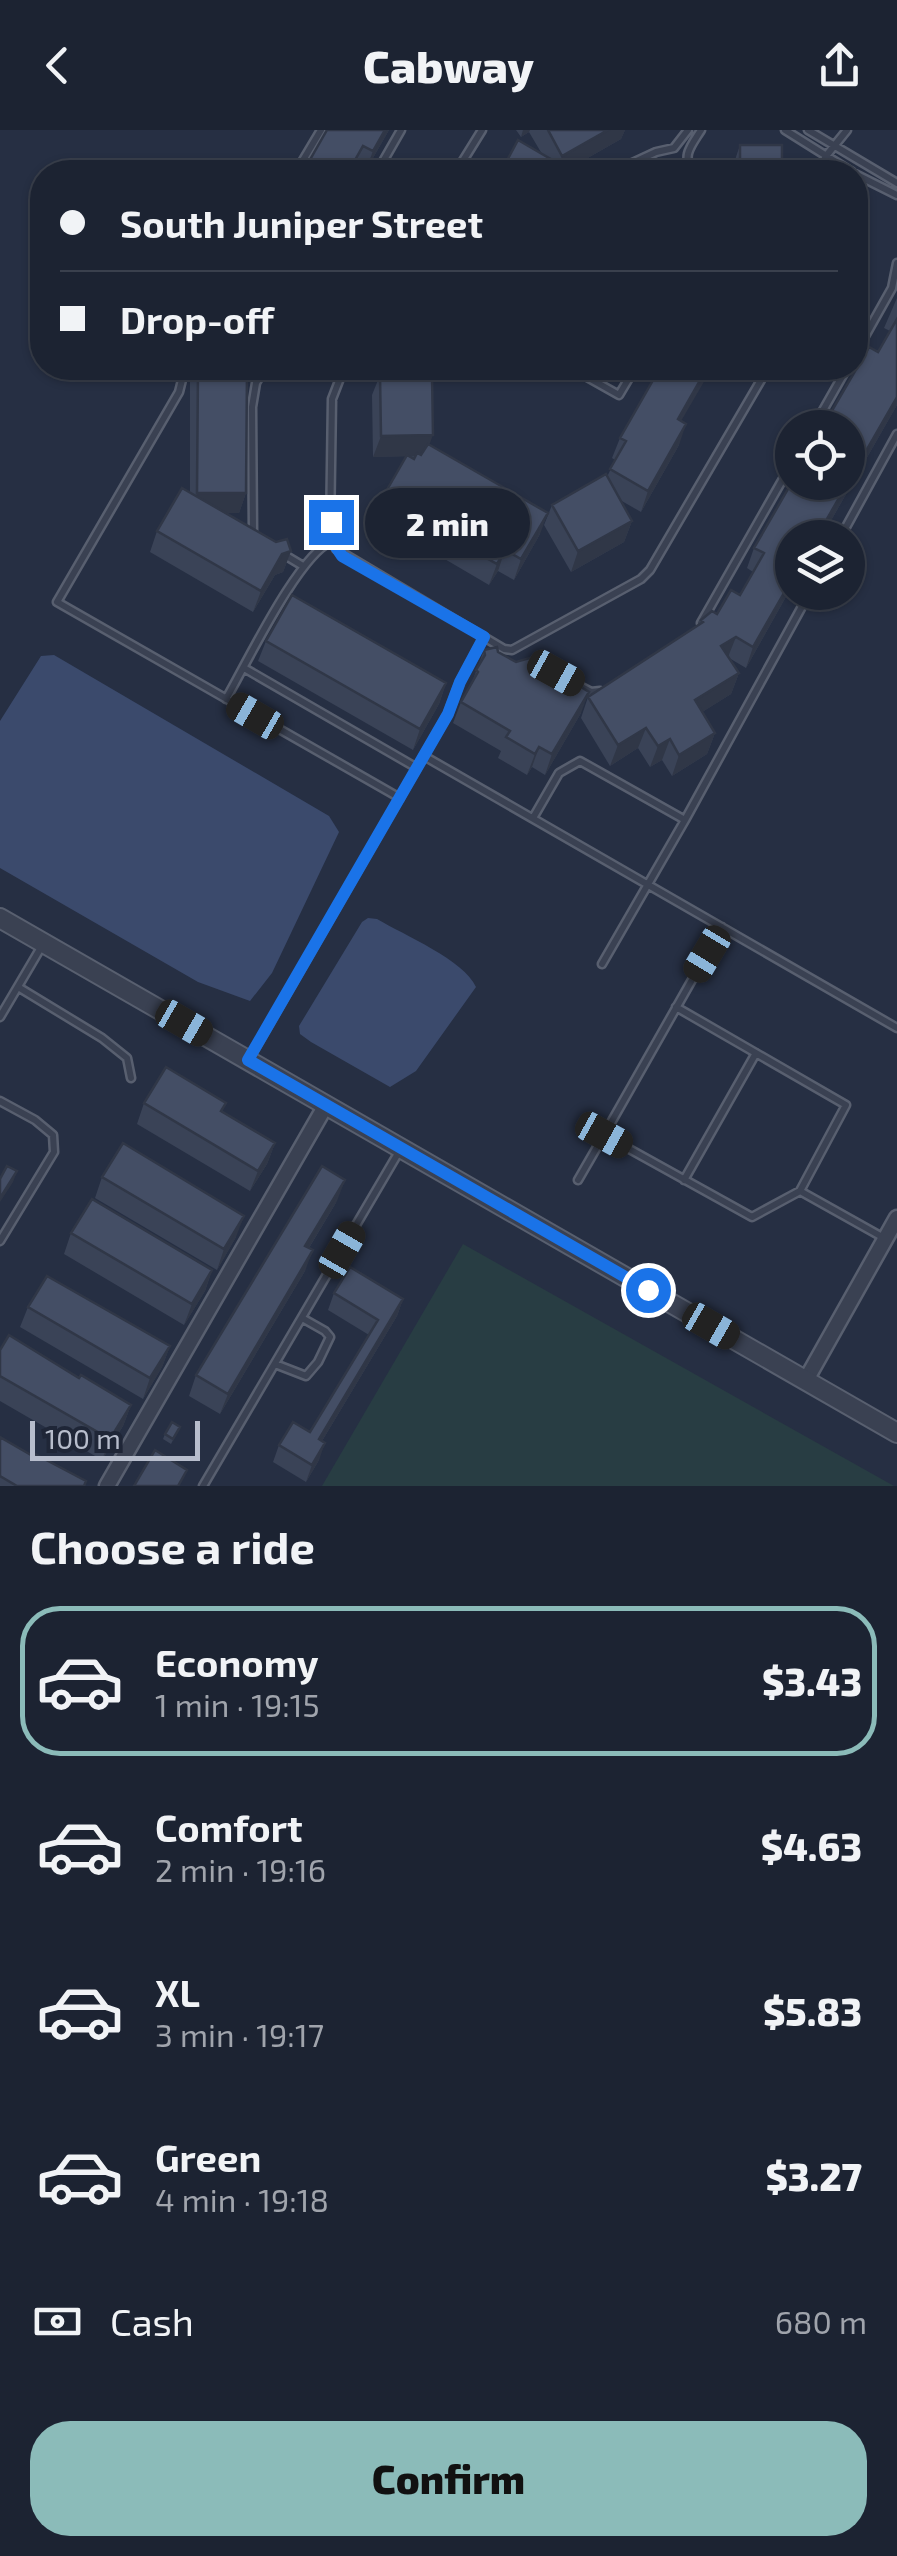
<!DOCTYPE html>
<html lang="en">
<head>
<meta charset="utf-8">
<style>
	body { margin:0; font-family:"Exo 2",sans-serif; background:#292f3e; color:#f1f3f6; height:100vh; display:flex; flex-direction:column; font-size:38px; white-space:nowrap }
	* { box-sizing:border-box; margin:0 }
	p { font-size:32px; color:#a0a4ac }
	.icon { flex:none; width:55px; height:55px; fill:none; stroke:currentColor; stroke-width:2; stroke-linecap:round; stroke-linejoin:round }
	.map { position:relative; height:1356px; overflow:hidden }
	.panel { display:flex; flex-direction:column; background:#1c2332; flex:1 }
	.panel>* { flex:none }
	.banner { position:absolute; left:30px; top:30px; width:838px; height:220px; border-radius:40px; box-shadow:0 2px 8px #0004,0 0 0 2px #3a404d; display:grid; align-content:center; height:220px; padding:0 30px; background:#1c2332 }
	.tools { position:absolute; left:775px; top:280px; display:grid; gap:20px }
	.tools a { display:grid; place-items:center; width:90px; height:90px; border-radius:50%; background:#1c2332; box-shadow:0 2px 8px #0004,0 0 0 2px #3a404d; font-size:50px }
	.scale { position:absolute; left:30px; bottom:25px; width:170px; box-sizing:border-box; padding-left:10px; border:5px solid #b7bdcc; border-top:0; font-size:28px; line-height:35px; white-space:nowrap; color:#b7bdcc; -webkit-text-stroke:8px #1f2637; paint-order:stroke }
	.end { position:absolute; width:45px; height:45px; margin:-22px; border:12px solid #1a73e8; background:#fff; box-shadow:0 0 0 5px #fff }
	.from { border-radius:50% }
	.bubble { position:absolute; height:70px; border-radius:35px; background:#1c2332; box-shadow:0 2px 8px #0004,0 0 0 2px #3a404d; font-size:32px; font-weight:800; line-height:70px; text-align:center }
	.car { position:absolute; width:30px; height:60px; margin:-30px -15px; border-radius:12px; box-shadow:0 0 8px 2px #0007; background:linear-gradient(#222 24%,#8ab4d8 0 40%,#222 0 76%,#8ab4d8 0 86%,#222 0) }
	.banner b { display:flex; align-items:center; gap:35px; height:95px; font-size:38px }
	.banner b+b { border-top:2px solid #3a404d }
	.banner i { width:25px; height:25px; background:#f1f3f6 }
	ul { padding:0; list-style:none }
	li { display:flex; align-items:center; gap:30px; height:150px; margin:0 20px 15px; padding:0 10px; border:5px solid transparent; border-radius:40px }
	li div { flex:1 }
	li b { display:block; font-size:38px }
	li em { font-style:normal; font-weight:800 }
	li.active { border-color:#8bbbb9 }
	li>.icon { width:90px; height:90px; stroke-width:1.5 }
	h2 { padding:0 30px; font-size:45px; line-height:120px }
	.pay { display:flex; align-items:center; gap:25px; height:110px; padding:0 30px; font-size:38px }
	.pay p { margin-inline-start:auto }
	.button { display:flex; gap:20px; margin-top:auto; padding:20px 30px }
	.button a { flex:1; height:115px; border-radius:40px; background:#8bbbb9; color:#111; font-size:40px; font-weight:800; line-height:115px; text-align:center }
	header { display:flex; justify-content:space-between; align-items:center; height:130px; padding:0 30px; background:#1c2332; font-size:45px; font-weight:800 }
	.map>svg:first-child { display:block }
	.green { fill:#283d43 }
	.water { fill:#3b4a6c }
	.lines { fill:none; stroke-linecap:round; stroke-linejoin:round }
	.service-casing { stroke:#585f6f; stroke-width:11 }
	.minor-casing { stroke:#585f6f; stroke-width:19 }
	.tertiary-casing { stroke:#585f6f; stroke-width:22 }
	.service { stroke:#3a4152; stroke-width:6 }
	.minor { stroke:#3a4152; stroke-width:14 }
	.tertiary { stroke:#3a4152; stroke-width:18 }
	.wall { fill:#3a4357 }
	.shaded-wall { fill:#303747 }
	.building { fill:#444e65; stroke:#303747; stroke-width:2.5 }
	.route { stroke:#1a73e8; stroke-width:12 }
</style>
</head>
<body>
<header><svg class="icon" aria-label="back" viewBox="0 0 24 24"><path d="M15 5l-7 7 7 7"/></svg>Cabway<svg class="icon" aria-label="share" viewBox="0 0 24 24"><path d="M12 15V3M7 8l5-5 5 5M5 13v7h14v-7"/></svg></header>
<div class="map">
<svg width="897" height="1356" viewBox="0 0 897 1356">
	<rect width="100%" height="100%" fill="#262f43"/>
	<!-- green -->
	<path class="green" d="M 463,1114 L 894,1356 L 322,1356 Z"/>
	<!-- water -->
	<path class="water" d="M 54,525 L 329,686 L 339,702 L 272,843 L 250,871 L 198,852 L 0,738 L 0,591 L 41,526 Z
		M 368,788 L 377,789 C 404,805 464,830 476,857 L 416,941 L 390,957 L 311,912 L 300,904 L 299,896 L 362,792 Z"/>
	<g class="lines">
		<!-- service casing -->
		<g class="service-casing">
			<path id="service" d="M 785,0 L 852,42
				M 808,0 L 897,53
				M 296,42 L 321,0
				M 377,42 L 401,0
				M 456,42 L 482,0
				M 613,42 L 656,22 L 674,18 L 688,0
				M 693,42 C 681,26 691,16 701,0
				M 818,42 L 826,26 L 847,0
				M 855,44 L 897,65
				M 855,224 L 892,158 L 897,133
				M 185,238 L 179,262 L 57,472 L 400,668
				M 344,238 L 332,269 L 330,402 L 336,419 L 504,519 L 512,520 L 641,449 L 650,440 L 768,238
				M 571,238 L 619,265 L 635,238
				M 813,298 L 847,238
				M 253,403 L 252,277 L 256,253 L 265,238
				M 840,408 L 897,304
				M 283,424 L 303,436
				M 701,493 L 792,333
				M 244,538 L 417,638
				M 566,549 L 591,562 L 600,561
				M 226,569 C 247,533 298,425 332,411
				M 424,626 L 897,898
				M 533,688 L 559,643 L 580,631 L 685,690 L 810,462
				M 722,797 L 604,1005 L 752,1087 L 800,1061 L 884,1108
				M 602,834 L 685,690
				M 18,857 L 102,908 L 127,928 L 131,948
				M 676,877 L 846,975 L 800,1061
				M 0,887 L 43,814
				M 249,929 L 448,584 L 460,552 L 484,507
				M 0,971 L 35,990 L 53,1005 L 54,1022 L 0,1111
				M 578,1050 L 604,1005
				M 684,1050 L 756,923
				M 275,1234 L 306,1246 L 318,1232 L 330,1207 L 325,1201 L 302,1188
				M 203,1356 L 400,1020"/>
		</g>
		<!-- minor casing -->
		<g class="minor-casing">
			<path id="minor" d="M 806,1250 L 897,1088
				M 107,1356 L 326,975"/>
		</g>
		<!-- tertiary casing -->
		<g class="tertiary-casing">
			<path id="tertiary" d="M 0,788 L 897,1303"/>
		</g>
		<!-- service -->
		<use href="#service" class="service"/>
		<!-- minor -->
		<use href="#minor" class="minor"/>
		<!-- tertiary -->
		<use href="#tertiary" class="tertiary"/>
	</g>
	<!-- wall -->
	<path class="wall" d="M 327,0 L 389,0 L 365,42 L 356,37 Z
		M 516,0 L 625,0 L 621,9 L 563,42 L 552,42 L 551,40 L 550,42 L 502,42 L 504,36 L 542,24 L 529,2 L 521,7 Z
		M 740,15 L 782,42 L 733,42 L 733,36 Z
		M 897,168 L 897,275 L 821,408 L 792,408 L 792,456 L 746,538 L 729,528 L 739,543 L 731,564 L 702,582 L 715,603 L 707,624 L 672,646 L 662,630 L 650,637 L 638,618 L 610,636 L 581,588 L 588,567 L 699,495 L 701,490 L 717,484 L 740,465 L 753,442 L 747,438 L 754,418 L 848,298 L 825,298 L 830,284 L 878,222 L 890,201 L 884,198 Z
		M 193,238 L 252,238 L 247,248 L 246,363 L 239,383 L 227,383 L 291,421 L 283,442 L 275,445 L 253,482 L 150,422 L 157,401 L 190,362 L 190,247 Z
		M 393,238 L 441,238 L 432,252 L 429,315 L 540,404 L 514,450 L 498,441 L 489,455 L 385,394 L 386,383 L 380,379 L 388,358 L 406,326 L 373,327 L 372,265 L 380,245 L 404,244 Z
		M 681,291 L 679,315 L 641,382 L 620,370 L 632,391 L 624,412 L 571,442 L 544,395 L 552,375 L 607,347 L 615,330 L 612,328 L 620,308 Z
		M 266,511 L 446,553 L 439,574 L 413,620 L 258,531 Z
		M 484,520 L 498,522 L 581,583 L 545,645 L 532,637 L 527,645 L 498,628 L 501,621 L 453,593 L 461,572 L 471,555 Z
		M 144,973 L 226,973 L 222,982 L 275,1013 L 267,1034 L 250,1061 L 137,994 Z
		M 102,1047 L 236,1107 L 217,1140 L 95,1068 Z
		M 337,1071 L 309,1118 L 305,1141 L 220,1284 L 189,1266 L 196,1245 Z
		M 71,1103 L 212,1140 L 205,1161 L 184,1195 L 64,1124 Z
		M 334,1163 L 403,1169 L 397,1186 L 322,1311 L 319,1330 L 306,1352 L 273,1332 L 279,1315 L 310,1302 L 369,1205 L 328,1180 Z
		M 28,1177 L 170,1216 L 162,1237 L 143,1269 L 20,1197 Z
		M 0,1220 L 79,1248 L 131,1275 L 123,1296 L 102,1330 L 0,1271 Z
		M 180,1297 L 171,1314 L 163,1309 L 165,1304 Z
		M 0,1307 L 31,1325 L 86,1351 L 85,1356 L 0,1356 Z"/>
	<!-- shaded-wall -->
	<path class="shaded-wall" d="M 385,0 L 389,0 L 365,42 L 373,21 Z
		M 523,0 L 530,0 L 529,2 L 521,7 Z
		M 608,0 L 625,0 L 621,9 L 563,42 L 557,42 L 562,26 Z
		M 436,238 L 441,238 L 429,258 Z
		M 707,238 L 712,238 L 670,310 L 678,289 Z
		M 897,267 L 897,275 L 821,408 L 816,408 Z
		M 686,294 L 679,315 L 641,382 L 648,361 Z
		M 433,305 L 425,326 L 373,327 L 381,306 Z
		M 197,363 L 246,363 L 239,383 L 190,384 Z
		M 548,383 L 540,404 L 514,450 L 521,429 Z
		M 632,391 L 624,412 L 571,442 L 578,421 Z
		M 505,420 L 498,441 L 489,455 L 497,434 Z
		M 291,421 L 283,442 L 275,445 L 253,482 L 261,461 L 282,424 Z
		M 792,449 L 792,456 L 746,538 L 753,517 Z
		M 736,507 L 728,527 L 721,516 Z
		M 739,543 L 731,564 L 688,591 L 695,570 Z
		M 446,553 L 439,574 L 413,620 L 420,599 Z
		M 589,562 L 581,583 L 545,645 L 552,624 Z
		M 646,598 L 638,618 L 610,636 L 618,615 Z
		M 715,603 L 707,624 L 672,646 L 679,625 Z
		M 670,609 L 662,630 L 650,637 L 658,616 Z
		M 539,617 L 532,637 L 527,645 L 535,624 Z
		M 275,1013 L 267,1034 L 250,1061 L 258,1041 Z
		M 17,1041 L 13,1052 L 0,1072 L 0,1068 Z
		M 345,1050 L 337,1071 L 298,1136 L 305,1116 Z
		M 244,1086 L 236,1107 L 217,1140 L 224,1119 Z
		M 313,1120 L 305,1141 L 220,1284 L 228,1264 Z
		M 212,1140 L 205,1161 L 184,1195 L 192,1174 Z
		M 403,1169 L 397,1186 L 313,1326 L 319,1309 Z
		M 170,1216 L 162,1237 L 143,1269 L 150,1248 Z
		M 131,1275 L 123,1296 L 102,1330 L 110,1309 Z
		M 325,1313 L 319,1330 L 306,1352 L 312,1335 Z"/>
	<!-- building -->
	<path class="building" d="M 327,0 L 385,0 L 373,21 L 363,16 L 354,32 L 356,42 L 303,42 Z
		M 548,0 L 608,0 L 562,26 Z
		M 518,10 L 554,31 L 547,42 L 509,42 L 511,40 L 504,36 Z
		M 740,15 L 782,15 L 782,42 L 740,42 Z
		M 897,189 L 897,267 L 816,408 L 792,408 L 792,449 L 753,517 L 736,507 L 721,516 L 739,543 L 695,570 L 715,603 L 679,625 L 670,609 L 658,616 L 646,598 L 618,615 L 588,567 L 703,492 L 701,490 L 712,481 L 717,484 L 731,460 L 740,465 L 764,423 L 754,418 L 792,352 L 801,357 L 804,352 L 848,352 L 848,298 L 836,298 L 840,290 L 830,284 L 869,217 L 878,222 Z
		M 198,238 L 248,238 L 247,240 L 246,363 L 197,363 Z
		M 660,238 L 707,238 L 678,289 L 686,294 L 648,361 L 610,339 L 626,311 L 620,308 Z
		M 432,244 L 433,305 L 381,306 L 380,245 Z
		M 428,314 L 548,383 L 521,429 L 505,420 L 497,434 L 392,374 L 394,362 L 388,358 L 407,325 L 414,329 L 417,323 L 421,325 Z
		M 606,344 L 632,391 L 578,421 L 552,375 Z
		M 182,358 L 276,412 L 287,409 L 291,421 L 282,424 L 261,461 L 157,401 Z
		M 292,465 L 446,553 L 420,599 L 266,511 Z
		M 497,517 L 498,522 L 516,532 L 533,527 L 589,562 L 552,624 L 539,617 L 535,624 L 506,607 L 510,601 L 461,572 L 478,542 L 476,540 L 485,525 L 484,520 Z
		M 166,937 L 226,973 L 221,981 L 275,1013 L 258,1041 L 144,973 Z
		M 123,1013 L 244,1086 L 224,1119 L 102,1047 Z
		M 7,1036 L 17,1041 L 0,1068 L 0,1049 Z
		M 322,1036 L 345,1050 L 305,1116 L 313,1120 L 228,1264 L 196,1245 Z
		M 92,1069 L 212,1140 L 192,1174 L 71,1103 Z
		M 350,1137 L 403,1169 L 319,1309 L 325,1313 L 312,1335 L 279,1315 L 293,1292 L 310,1302 L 378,1190 L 334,1163 Z
		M 47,1146 L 170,1216 L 150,1248 L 28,1177 Z
		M 9,1205 L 79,1248 L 81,1245 L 131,1275 L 110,1309 L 0,1246 L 0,1220 Z
		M 172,1292 L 180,1297 L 173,1309 L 165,1304 Z
		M 0,1307 L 31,1325 L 33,1323 L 86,1351 L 84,1356 L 17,1356 L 0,1346 Z
		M 155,1320 L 187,1340 L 178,1356 L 134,1356 Z"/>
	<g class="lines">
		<!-- route -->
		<path class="route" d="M 331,392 L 332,411 L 342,426 L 484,507 L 460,552 L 448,584 L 248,930 L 648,1160"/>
	</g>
</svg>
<div class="tools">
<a><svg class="icon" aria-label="locate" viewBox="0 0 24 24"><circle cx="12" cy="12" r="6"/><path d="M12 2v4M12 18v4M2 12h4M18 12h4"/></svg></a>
<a><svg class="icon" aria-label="layers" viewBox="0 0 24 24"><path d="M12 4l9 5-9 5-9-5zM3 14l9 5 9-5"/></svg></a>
</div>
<div class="scale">100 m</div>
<i class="end from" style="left:648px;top:1160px"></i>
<i class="end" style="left:331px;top:392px"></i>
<div class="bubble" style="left:365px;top:358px;width:165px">2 min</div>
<i class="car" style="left:556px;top:543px;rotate:119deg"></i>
<i class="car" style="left:255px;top:586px;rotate:300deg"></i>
<i class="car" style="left:707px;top:824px;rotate:211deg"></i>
<i class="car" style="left:184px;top:893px;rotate:120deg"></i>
<i class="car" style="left:604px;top:1005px;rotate:119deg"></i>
<i class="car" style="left:342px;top:1120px;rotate:30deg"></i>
<i class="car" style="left:711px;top:1196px;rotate:120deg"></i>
<div class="banner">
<b><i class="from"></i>South Juniper Street</b>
<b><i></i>Drop-off</b>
</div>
</div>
<section class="panel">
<h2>Choose a ride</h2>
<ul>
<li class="active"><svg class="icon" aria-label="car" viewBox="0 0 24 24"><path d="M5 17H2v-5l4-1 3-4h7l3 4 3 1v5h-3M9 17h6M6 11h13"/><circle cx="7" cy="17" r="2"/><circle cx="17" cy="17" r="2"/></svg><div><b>Economy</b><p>1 min · 19:15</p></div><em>$3.43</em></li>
<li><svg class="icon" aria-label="car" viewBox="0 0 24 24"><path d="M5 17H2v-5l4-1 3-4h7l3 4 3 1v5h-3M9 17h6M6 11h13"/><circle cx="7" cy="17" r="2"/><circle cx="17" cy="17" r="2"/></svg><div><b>Comfort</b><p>2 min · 19:16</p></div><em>$4.63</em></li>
<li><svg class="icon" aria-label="car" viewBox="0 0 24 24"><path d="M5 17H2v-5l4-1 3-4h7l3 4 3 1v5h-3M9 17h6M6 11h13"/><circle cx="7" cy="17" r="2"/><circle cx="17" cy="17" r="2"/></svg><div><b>XL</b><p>3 min · 19:17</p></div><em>$5.83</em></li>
<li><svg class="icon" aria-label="car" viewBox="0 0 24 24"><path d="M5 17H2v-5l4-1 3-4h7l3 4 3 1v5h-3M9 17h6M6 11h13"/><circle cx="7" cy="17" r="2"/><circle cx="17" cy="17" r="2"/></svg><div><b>Green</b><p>4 min · 19:18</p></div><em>$3.27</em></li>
</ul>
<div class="pay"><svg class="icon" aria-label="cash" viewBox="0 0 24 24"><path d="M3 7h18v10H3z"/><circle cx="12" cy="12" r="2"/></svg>Cash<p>680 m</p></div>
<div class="button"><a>Confirm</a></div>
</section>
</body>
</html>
